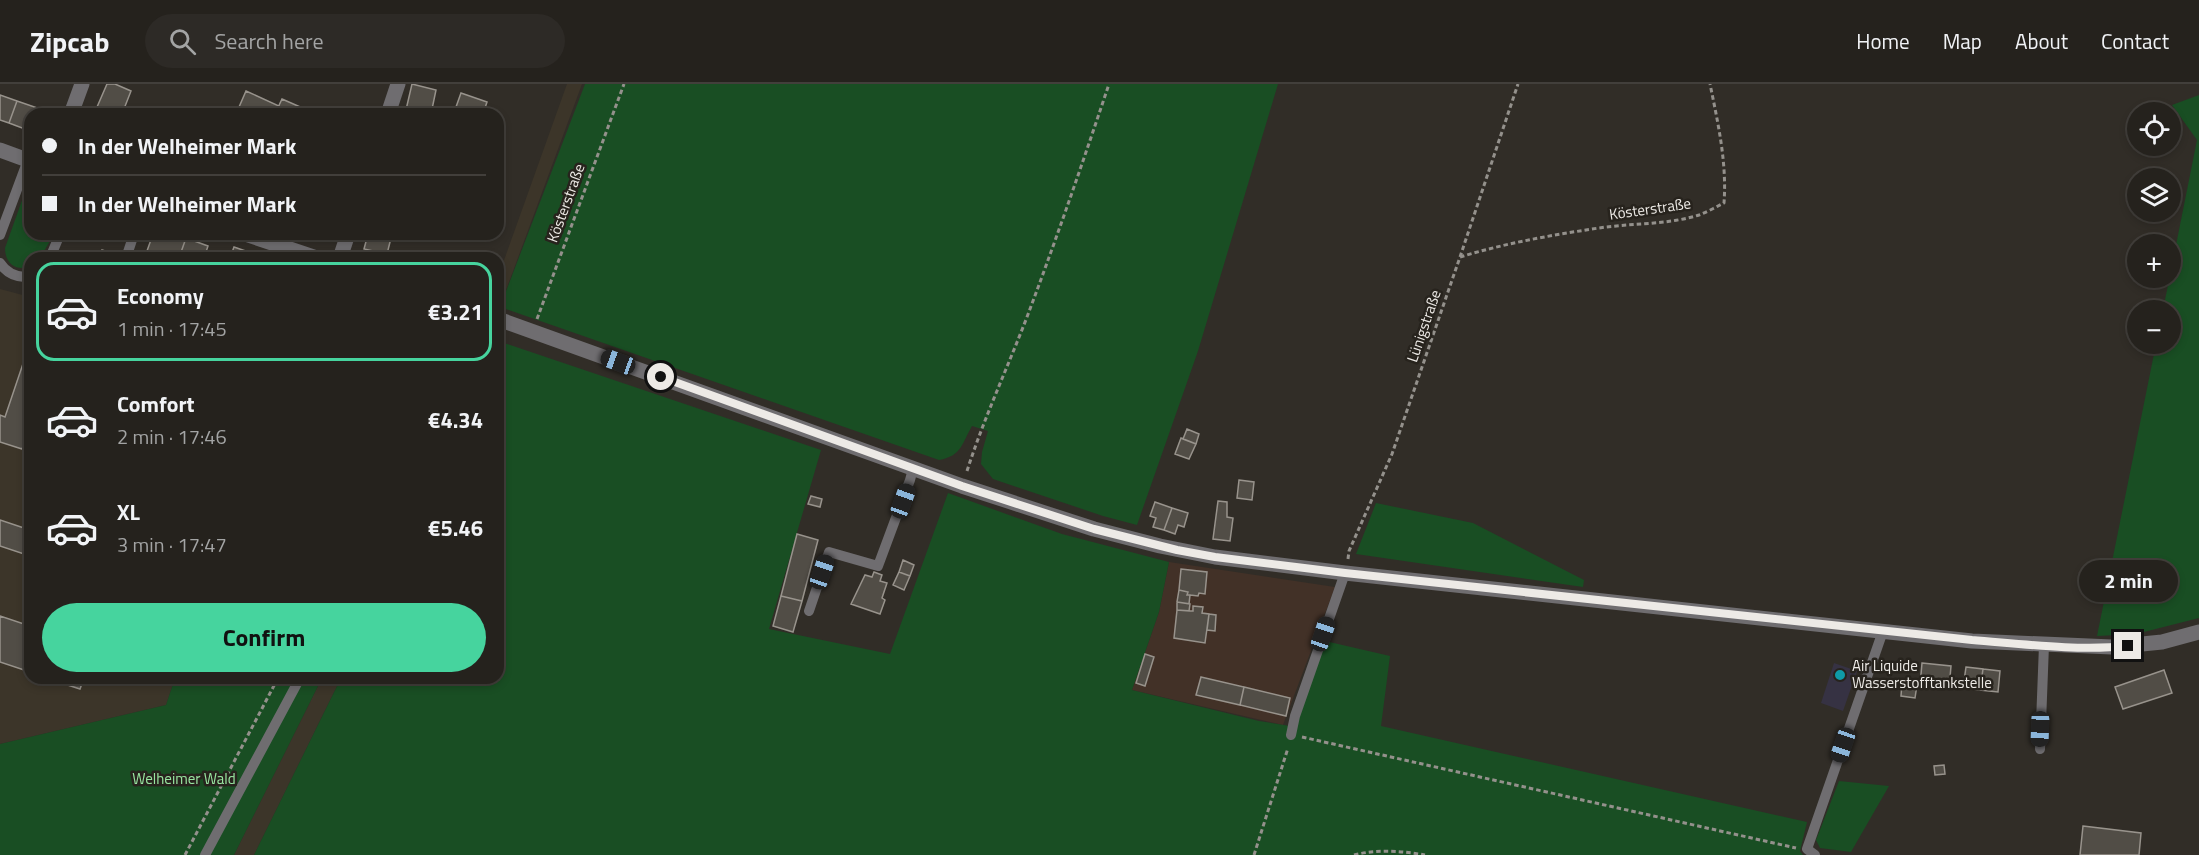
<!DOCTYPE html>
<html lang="en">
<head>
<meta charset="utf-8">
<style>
	body { margin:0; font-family:"Titillium Web",sans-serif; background:#2d2a26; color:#f1f3f6; height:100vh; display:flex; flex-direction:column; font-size:22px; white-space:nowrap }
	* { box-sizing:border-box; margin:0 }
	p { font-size:20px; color:#a3a4a4 }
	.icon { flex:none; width:33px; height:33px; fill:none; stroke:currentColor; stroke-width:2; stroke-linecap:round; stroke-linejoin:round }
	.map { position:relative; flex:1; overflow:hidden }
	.panel { position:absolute; left:24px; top:168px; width:480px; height:432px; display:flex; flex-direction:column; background:#25221d; border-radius:18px; box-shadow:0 3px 9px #0003,0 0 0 2px #423f3b }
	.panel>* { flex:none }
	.banner { position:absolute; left:24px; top:24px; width:480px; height:132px; border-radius:18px; box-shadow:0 3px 9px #0003,0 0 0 2px #423f3b; display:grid; align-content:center; height:132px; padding:0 18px; background:#25221d }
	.buttons { position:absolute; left:2127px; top:18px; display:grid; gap:12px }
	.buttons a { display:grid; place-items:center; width:54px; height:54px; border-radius:50%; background:#25221d; box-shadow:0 3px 9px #0003,0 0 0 2px #423f3b; font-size:30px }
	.end { position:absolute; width:27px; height:27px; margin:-14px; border:8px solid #edeae6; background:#111; box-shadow:0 0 0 3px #111 }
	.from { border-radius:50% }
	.bubble { position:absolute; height:42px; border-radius:21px; background:#25221d; box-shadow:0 3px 9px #0003,0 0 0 2px #423f3b; font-size:20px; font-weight:700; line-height:42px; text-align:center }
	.car { position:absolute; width:18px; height:36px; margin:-18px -9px; border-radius:8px; box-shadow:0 0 4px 2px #0007; background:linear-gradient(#222 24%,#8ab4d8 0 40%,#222 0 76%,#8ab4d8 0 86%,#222 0) }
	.banner b { display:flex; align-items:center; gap:21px; height:57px; font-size:22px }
	.banner b+b { border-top:2px solid #423f3b }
	.banner i { width:15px; height:15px; background:#f1f3f6 }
	ul { padding:10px 0 0; list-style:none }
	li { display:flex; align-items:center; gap:18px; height:99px; margin:0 12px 9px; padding:0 6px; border:3px solid transparent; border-radius:18px }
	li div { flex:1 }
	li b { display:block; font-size:22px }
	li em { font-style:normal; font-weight:700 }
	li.on { border-color:#46d49e }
	li>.icon { width:54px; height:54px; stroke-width:1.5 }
	.action { display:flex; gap:12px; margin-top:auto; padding:12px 18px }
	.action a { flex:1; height:69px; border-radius:36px; background:#46d49e; color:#111; font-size:24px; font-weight:700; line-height:69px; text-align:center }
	header { display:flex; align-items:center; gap:36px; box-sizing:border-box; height:84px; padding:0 30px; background:#25221d; border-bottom:2px solid #423f3b }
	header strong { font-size:28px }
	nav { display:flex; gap:33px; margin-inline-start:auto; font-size:21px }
	.search { width:420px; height:54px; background:#2d2a26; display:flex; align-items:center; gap:15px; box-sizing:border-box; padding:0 21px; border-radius:33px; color:#a3a4a4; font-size:22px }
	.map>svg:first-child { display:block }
	.commercial { fill:#423127 }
	.industrial { fill:#363243 }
	.built { fill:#3c3529 }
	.green { fill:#194e23 }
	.building { fill:#514d46; stroke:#98938c; stroke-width:1.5 }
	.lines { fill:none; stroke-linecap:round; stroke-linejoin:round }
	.path { stroke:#94918c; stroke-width:3; stroke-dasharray:4.5 3; stroke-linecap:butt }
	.lane { stroke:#6f6d70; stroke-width:10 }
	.street { stroke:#6f6d70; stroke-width:15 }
	.route { stroke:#edeae6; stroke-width:8 }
	.culture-dot { fill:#0f9aa8; stroke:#27231d; stroke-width:2 }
	.labels { text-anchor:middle; stroke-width:5; stroke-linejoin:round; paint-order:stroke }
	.street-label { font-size:15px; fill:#edeae6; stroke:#27231d }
	.poi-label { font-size:15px; fill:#edeae6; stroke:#27231d; text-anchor:start }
	.park-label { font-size:15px; fill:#98e5a0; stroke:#27231d }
</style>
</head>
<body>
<header>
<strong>Zipcab</strong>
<div class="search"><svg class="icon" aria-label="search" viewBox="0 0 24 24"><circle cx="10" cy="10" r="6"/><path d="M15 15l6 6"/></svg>Search here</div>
<nav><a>Home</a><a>Map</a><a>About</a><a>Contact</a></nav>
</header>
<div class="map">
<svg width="2199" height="771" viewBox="0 0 2199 771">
	<rect width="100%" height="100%" fill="#312d27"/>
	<!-- commercial -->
	<path class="commercial" d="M 1169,478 L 1335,503 L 1283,641 L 1132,606 L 1159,528 Z"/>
	<!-- industrial -->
	<path class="industrial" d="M 1834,579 L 1857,587 L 1843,627 L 1821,619 Z"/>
	<!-- built -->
	<path class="built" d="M 567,0 L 582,0 L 502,217 L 498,216 L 498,193 Z
		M 0,205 L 30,213 L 30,594 L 175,594 L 166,621 L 0,660 Z
		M 322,594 L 341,594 L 254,771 L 234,771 Z"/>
	<!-- green -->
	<path class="green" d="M 585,0 L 1278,0 L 1198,267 L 1137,441 L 1103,432 L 993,395 L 981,380 L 982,368 L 988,347 L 972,342 C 962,359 962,372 939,376 L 500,223 Z
		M 2199,11 L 2199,534 L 2136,550 L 2097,552 L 2156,260 L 2170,260 L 2170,226 L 2163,226 L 2197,56 L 2172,21 Z
		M 30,94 L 30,150 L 54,150 L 40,174 L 30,174 L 30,183 C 16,187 5,180 5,164 Z
		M 498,257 L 821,366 L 769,545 L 890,570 L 948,409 L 1062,450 L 1169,478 L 1159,528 L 1132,606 L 1259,637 L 1296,643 L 1325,557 L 1390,572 L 1381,642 L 1807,738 L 1800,767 L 1803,771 L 254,771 L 341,594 L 498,594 Z
		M 1376,419 L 1473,439 L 1584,496 L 1583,503 L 1356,470 Z
		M 175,594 L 275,594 L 273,600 C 290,598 304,594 322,594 L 234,771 L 0,771 L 0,660 L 166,621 Z
		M 1839,697 L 1889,702 L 1851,768 L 1820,764 L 1816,756 Z"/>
	<!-- building -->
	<path class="building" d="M 107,0 L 115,0 L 131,7 L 122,30 L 94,30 Z
		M 412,0 L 436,6 L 431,30 L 405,30 Z
		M 246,7 L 279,22 L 275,30 L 236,30 Z
		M 461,9 L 487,18 L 483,30 L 456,23 Z
		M 0,11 L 17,17 L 9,39 L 0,36 Z
		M 282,15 L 314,29 L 314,30 L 275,30 Z
		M 17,17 L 52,29 L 51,30 L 30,30 L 30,47 L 9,39 Z
		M 153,150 L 173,150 L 186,154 L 179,174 L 167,174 L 147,167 Z
		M 368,150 L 392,150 L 387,170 L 364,165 Z
		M 186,154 L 208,162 L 204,174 L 179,174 Z
		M 234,163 L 263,173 L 262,174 L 230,174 Z
		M 102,166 L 121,172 L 120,174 L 100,174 Z
		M 30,259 L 30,358 L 25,357 L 22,365 L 0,358 L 0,331 L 5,333 Z
		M 1187,345 L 1199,350 L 1196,360 L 1183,355 Z
		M 1181,354 L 1196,360 L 1189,375 L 1175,370 Z
		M 1239,396 L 1254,398 L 1252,416 L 1237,414 Z
		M 811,412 L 822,415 L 820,423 L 808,420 Z
		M 1218,417 L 1227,418 L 1227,433 L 1233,434 L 1230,457 L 1213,455 Z
		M 1155,418 L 1172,424 L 1164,446 L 1153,443 L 1156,434 L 1150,432 Z
		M 1172,424 L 1188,429 L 1184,443 L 1178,441 L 1175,450 L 1164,446 Z
		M 0,436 L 27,445 L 30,437 L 30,472 L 0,462 Z
		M 797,450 L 818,456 L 802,517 L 781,512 Z
		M 903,476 L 914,481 L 910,492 L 899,488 Z
		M 1181,485 L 1207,488 L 1205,510 L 1199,509 L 1198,512 L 1190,511 L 1187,511 L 1188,508 L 1179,506 Z
		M 874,488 L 882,491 L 880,497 L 887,499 L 882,514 L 885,516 L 880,530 L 851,520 L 865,491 L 872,493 Z
		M 899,488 L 910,492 L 904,506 L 893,501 Z
		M 1179,506 L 1188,508 L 1187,511 L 1190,511 L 1189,520 L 1177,518 Z
		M 781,512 L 802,517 L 793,548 L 773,542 Z
		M 1177,518 L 1190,520 L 1189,527 L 1177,526 Z
		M 1193,522 L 1203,523 L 1202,529 L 1209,530 L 1205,559 L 1174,554 L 1177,526 L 1193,527 Z
		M 1209,530 L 1216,531 L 1215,547 L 1207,546 Z
		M 0,532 L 30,542 L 30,588 L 0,578 Z
		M 1145,570 L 1154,573 L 1145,602 L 1136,599 Z
		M 1922,579 L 1951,582 L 1949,605 L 1920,602 Z
		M 1966,583 L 1983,585 L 1980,606 L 1963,604 Z
		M 1983,585 L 2000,587 L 1998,608 L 1980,606 Z
		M 2164,586 L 2172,609 L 2123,625 L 2115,603 Z
		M 1201,593 L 1244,603 L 1240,621 L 1196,611 Z
		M 46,594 L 84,594 L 80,605 Z
		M 1902,599 L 1917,601 L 1915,614 L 1901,612 Z
		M 1244,603 L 1290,614 L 1286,632 L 1240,621 Z
		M 1944,681 L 1945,690 L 1935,691 L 1934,682 Z
		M 2083,742 L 2141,749 L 2139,771 L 2080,771 Z"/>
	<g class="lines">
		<!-- path -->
		<path class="path" d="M 1460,173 C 1506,159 1552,151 1599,144 C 1632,139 1667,141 1699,131 C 1707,128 1716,123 1724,119 C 1727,79 1718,39 1710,0
			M 537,235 L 624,0
			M 967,387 C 984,334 1007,285 1027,233 C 1056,156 1083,78 1109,0
			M 1348,475 L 1349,467 L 1392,370 L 1460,173 L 1518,0
			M 1302,653 L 1796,764
			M 185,771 L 278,594
			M 1254,771 L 1288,664
			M 1354,771 C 1377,765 1402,767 1425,771"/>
		<!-- lane -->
		<path class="lane" d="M 0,151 L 28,76
			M 50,174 L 60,150
			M 126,174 L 134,150
			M 0,179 C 7,190 17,194 30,193
			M 809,527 L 829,468 L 878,482 L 910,396 L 913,385
			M 1291,651 L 1295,632 L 1345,489
			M 2040,665 L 2044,561
			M 205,771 L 300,594
			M 1815,771 L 1807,765 L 1883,547"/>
		<!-- street -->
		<path class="street" d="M 71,30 L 82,0
			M 388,30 L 398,0
			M 0,66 L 30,77
			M 245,150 L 317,174
			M 340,174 L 348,150
			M 498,235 L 962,402 L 1094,445 L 1160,462 L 1215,473 L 1345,489 L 1972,557 L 2112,563 L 2162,558 L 2199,548"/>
	</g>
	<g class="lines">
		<!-- route -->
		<path class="route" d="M 661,293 L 962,402 L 1094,445 L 1177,466 L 1215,473 L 1345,489 L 1972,556 C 2023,560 2077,567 2128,562"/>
	</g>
	<!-- markers -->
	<circle class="culture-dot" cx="1840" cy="591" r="6"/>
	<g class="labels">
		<!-- street labels -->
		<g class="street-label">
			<text transform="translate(566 119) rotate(-70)" y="5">Kösterstraße</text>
			<text transform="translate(1650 125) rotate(-8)" y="5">Kösterstraße</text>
			<text transform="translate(1424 242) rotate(-71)" y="5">Lünigstraße</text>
		</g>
		<!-- poi labels -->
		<g class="poi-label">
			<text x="1852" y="587">Air Liquide<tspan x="1852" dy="17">Wasserstofftankstelle</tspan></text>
		</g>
		<!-- park labels -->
		<g class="park-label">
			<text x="184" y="700">Welheimer Wald</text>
		</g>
	</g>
</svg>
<div class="buttons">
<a><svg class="icon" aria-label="locate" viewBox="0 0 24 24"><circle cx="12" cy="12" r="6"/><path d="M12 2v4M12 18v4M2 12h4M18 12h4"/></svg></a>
<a><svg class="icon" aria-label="layers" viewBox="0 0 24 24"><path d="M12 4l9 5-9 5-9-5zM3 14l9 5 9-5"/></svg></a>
<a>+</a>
<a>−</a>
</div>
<i class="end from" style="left:661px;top:293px"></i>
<i class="end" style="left:2128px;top:562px"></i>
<div class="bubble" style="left:2079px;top:476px;width:99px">2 min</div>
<i class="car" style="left:618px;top:278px;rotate:290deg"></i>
<i class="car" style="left:903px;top:417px;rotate:20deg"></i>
<i class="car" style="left:822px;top:488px;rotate:19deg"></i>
<i class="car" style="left:1323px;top:550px;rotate:19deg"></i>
<i class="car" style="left:2040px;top:645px;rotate:182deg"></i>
<i class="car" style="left:1843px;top:661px;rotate:199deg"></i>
<div class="banner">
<b><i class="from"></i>In der Welheimer Mark</b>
<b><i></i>In der Welheimer Mark</b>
</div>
<section class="panel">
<ul>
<li class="on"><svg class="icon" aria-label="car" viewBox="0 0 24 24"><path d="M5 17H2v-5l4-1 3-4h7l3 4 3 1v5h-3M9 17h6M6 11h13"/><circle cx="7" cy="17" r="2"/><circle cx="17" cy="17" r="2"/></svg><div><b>Economy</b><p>1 min · 17:45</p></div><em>€3.21</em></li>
<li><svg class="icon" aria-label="car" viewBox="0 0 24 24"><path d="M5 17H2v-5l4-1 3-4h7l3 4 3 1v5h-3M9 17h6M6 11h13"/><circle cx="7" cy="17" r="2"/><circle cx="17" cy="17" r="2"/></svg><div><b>Comfort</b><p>2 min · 17:46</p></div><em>€4.34</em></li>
<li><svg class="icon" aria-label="car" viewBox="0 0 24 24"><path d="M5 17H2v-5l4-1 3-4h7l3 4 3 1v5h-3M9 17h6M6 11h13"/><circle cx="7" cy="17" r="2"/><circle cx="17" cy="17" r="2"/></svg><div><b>XL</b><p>3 min · 17:47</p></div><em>€5.46</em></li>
</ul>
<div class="action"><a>Confirm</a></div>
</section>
</div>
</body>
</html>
